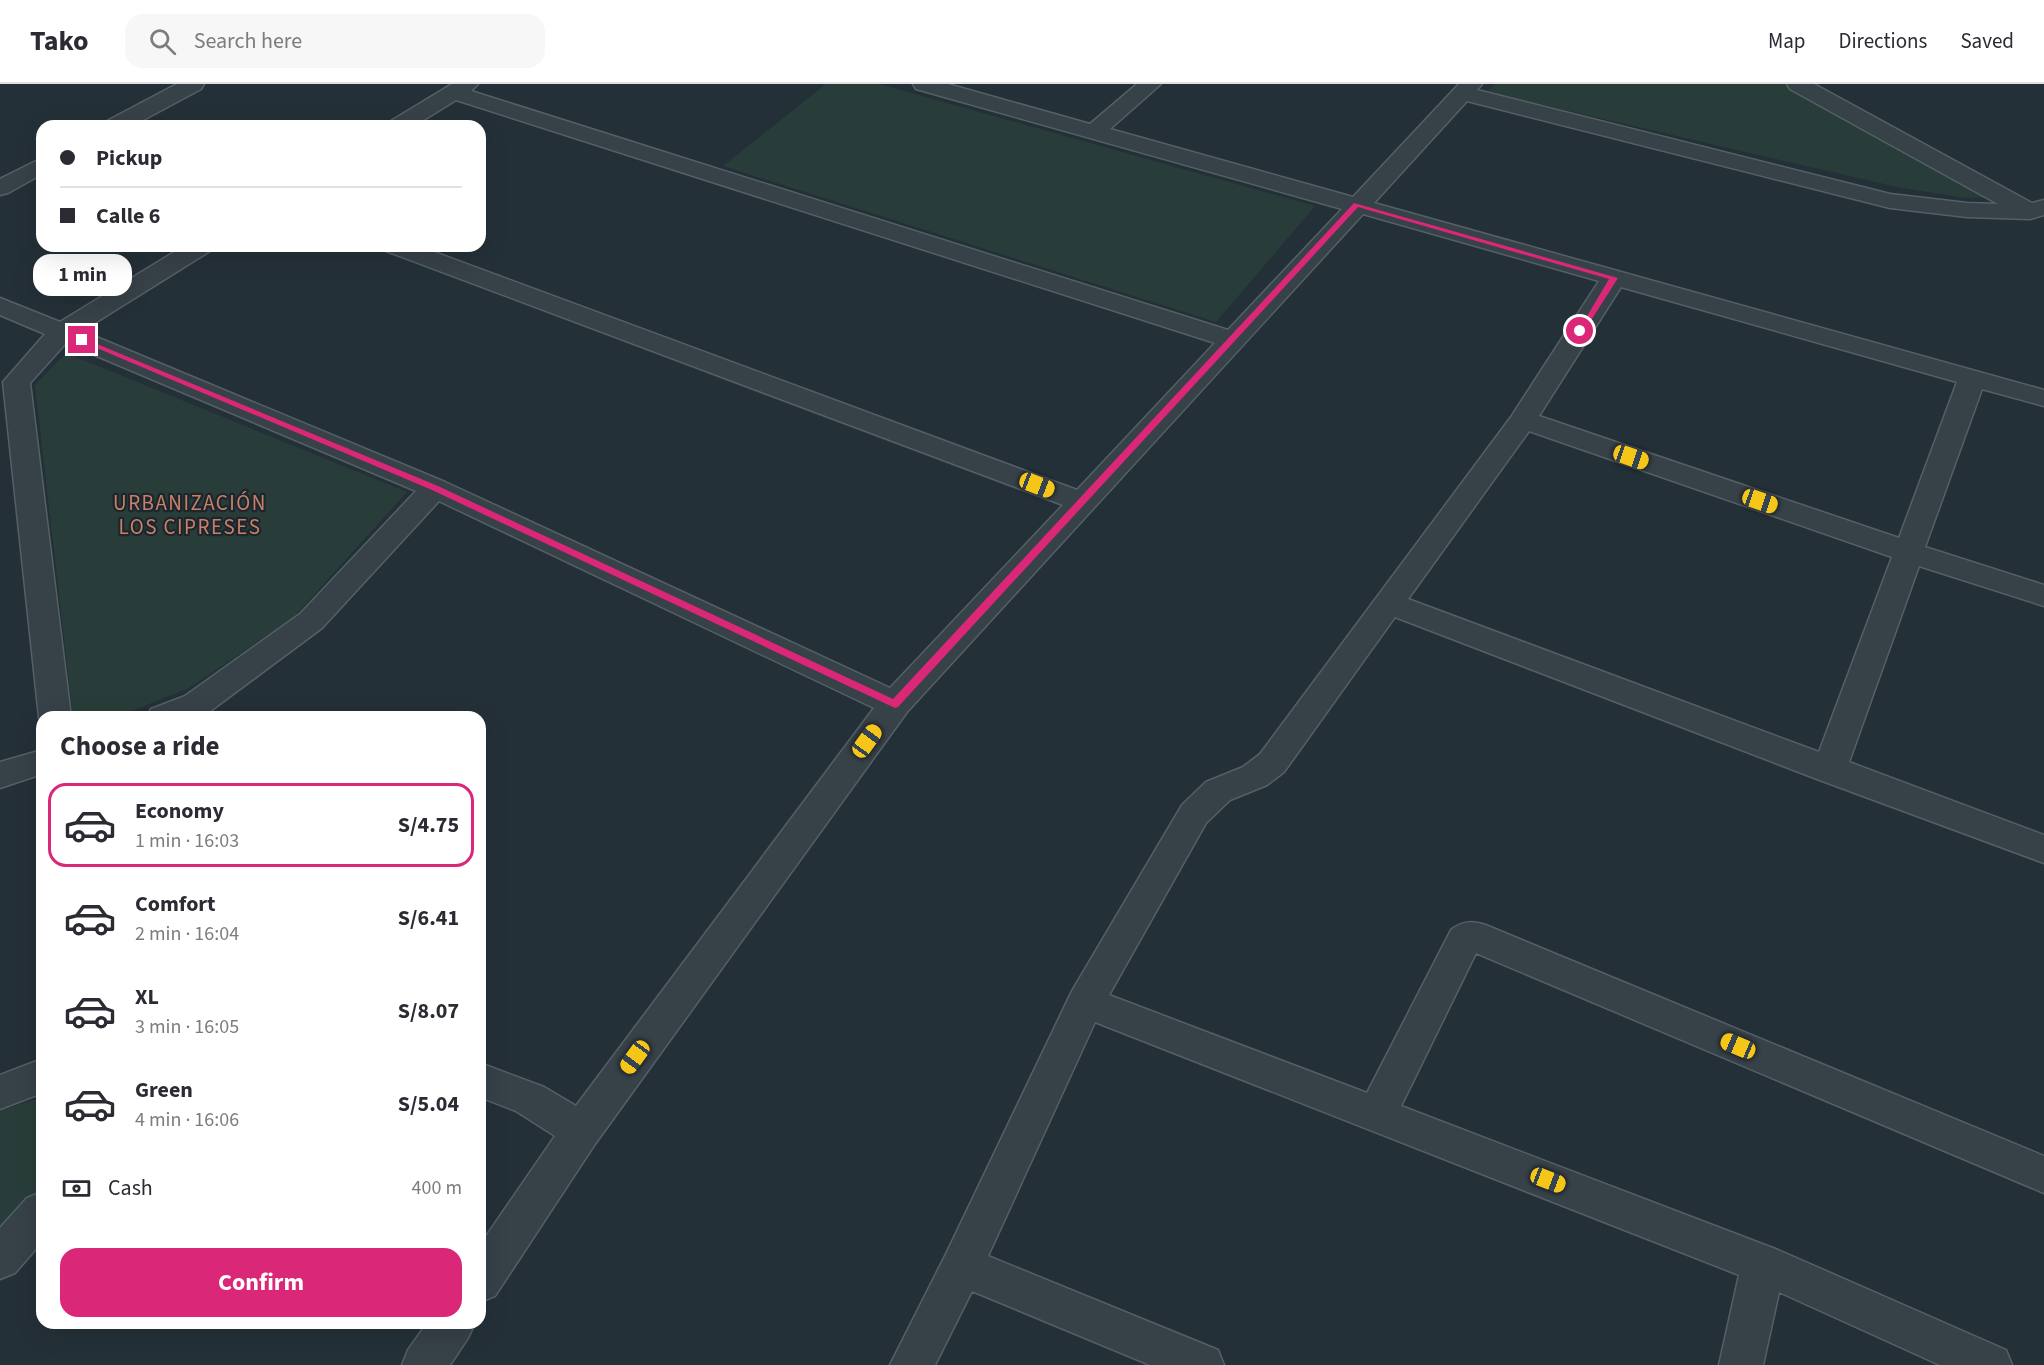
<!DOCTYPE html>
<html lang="en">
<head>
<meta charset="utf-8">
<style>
	body { margin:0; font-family:"Source Sans 3",sans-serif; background:#f7f7f7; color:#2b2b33; height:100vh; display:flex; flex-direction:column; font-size:22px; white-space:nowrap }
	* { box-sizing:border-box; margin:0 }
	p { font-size:20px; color:#7c7c81 }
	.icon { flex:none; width:33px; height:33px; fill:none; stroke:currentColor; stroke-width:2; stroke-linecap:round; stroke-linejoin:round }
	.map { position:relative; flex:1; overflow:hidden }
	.panel { position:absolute; left:36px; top:627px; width:450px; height:618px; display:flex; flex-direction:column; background:#fff; border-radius:18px; box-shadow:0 6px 24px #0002 }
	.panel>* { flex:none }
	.guide { position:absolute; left:36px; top:36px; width:450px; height:132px; border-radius:18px; box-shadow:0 6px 24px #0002; display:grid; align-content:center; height:132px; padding:0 24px; background:#fff }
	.end { position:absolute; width:27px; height:27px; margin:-14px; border:8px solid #db2777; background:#fff; box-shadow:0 0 0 3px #fff }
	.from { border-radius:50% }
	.bubble { position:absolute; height:42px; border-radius:18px; background:#fff; box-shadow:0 6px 24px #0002; font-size:20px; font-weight:700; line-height:42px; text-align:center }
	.car { position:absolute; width:18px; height:36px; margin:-18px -9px; border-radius:8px; box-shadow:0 0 4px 2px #0007; background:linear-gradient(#f5c518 24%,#345 0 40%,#f5c518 0 76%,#345 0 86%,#f5c518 0) }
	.guide b { display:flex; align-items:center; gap:21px; height:57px; font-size:22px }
	.guide b+b { border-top:2px solid #e1e1e2 }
	.guide i { width:15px; height:15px; background:#2b2b33 }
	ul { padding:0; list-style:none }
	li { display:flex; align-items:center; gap:18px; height:84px; margin:0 12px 9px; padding:0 12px; border:3px solid transparent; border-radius:18px }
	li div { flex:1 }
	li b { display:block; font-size:22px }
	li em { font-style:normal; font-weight:700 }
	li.on { border-color:#db2777 }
	li>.icon { width:54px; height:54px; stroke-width:1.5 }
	h2 { padding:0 24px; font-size:27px; line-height:72px }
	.pay { display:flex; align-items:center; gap:15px; height:66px; padding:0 24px; font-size:22px }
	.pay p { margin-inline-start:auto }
	.cta { display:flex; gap:12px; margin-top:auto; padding:12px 24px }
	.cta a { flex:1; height:69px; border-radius:18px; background:#db2777; color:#fff; font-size:24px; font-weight:700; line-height:69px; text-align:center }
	header { display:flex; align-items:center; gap:36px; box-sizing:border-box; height:84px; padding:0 30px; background:#fff; border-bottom:2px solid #e1e1e2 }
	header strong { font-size:28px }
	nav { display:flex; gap:33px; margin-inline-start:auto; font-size:21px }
	.search { width:420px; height:54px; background:#f7f7f7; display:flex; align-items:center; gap:15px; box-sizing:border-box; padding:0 21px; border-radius:18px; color:#7c7c81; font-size:22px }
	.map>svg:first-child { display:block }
	.green { fill:#283d39 }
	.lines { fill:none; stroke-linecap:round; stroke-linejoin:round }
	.street-casing { stroke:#555f66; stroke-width:3 }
	.street { fill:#374148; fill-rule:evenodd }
	.route { fill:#db2777 }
	.labels { text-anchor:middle; stroke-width:4.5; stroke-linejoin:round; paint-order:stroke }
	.neighbourhood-label { font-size:21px; letter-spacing:1.5px; fill:#ca7f68; stroke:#1c262d }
</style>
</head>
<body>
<header>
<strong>Tako</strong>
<div class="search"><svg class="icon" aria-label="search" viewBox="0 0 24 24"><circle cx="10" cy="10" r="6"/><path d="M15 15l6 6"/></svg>Search here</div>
<nav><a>Map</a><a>Directions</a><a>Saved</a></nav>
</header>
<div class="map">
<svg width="2044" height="1281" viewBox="0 0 2044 1281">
	<rect width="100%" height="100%" fill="#243038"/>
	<!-- green -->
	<path class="green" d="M 826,0 L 879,0 L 1315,122 L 1216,238 L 723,82 Z
		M 1495,0 L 1786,0 L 1995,113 L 1965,114 L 1897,103 L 1487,8 Z
		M 66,269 L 407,408 L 293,534 L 189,604 L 117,633 L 73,633 L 35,301 Z
		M 42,1013 L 42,1111 L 0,1157 L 0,1027 Z"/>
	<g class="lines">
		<!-- street casing -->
		<g class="street-casing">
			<path id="street" d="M 177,0 L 204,0 L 201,5 L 132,42 L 104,42 L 107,37 Z
				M 452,0 L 478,0 L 471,7 L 1228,246 L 1342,125 L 916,5 L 913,0 L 948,0 L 1090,40 L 1137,0 L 1161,0 L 1110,45 L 1353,113 L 1459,0 L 1482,0 L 1477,6 L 1890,110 L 1967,119 L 1998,120 L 1790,5 L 1787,0 L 1814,0 L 2032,119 L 2044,116 L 2044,131 L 2030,135 L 1967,133 L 1890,124 L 1467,17 L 1374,119 L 2044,306 L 2044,322 L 1982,305 L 1925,463 L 2044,501 L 2044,522 L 1919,482 L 1849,678 L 2044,751 L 2044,779 L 1817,695 L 1395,533 L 1284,688 L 1267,701 L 1230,716 L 1206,739 L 1109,911 L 1367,1009 L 1451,846 C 1463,836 1475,837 1488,842 L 2044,1072 L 2044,1109 L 1476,869 L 1401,1022 L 1778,1166 L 2006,1266 L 2012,1281 L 1940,1281 L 1779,1208 L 1763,1281 L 1719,1281 L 1739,1191 L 1095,938 L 988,1172 L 1218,1266 L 1224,1281 L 1150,1281 L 972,1207 L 935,1281 L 890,1281 L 947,1168 L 1072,907 L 1182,721 L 1206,698 L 1243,683 L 1260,670 L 1511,333 L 1599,197 L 1363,130 L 907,628 L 595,1060 L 495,1212 L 480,1218 L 480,1161 L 555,1052 L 516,1027 L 480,1013 L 480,979 L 544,1003 L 576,1022 L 874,624 L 439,417 L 322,544 L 209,628 L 196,633 L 147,633 L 151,625 L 185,612 L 300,530 L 416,407 L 66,259 L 30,299 L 71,633 L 42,633 L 42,639 L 39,633 L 3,298 L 45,250 L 0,231 L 0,214 L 60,238 L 184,162 L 213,162 L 210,167 L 82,247 L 445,398 L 890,604 L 1063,421 L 386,167 L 383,162 L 418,162 L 1077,406 L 1215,259 L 456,16 L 414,42 L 388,42 L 391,37 ZM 1621,203 L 1957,298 L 1899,454 L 1539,332 ZM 1529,347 L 1892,473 L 1819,668 L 1408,515 Z
				M 42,74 L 42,90 L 8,109 L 0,111 L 0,95 Z
				M 42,666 L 42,690 L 0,704 L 0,678 Z
				M 42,975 L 42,1009 L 0,1025 L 0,991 Z
				M 42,1108 L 42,1158 L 15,1189 L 0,1195 L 0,1144 L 27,1114 Z
				M 427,1239 L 475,1239 L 468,1254 L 450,1281 L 402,1281 L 408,1266 Z"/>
		</g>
		<!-- street -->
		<use href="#street" class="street"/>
	</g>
	<!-- route -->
	<path class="route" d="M 1354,119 L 1618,194 L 1583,249 L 1577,249 L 1609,195 L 1358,123 L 898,623 L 895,624 L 432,406 L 78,256 L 85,255 L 438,402 L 893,615 Z"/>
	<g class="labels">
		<!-- neighbourhood labels -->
		<g class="neighbourhood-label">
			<text x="190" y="426">URBANIZACIÓN<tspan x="190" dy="24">LOS CIPRESES</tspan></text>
		</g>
	</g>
</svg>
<i class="end from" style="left:1580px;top:247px"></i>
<i class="end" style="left:82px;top:256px"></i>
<div class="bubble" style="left:33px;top:170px;width:99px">1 min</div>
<i class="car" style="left:1631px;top:373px;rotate:109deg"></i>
<i class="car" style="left:1037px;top:401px;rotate:111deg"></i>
<i class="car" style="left:1760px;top:417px;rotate:109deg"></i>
<i class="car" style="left:867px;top:657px;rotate:36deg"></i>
<i class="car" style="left:1738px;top:962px;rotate:293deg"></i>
<i class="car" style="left:635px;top:973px;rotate:216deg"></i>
<i class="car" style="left:1548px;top:1096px;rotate:111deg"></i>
<div class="guide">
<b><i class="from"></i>Pickup</b>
<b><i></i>Calle 6</b>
</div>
<section class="panel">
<h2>Choose a ride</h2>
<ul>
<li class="on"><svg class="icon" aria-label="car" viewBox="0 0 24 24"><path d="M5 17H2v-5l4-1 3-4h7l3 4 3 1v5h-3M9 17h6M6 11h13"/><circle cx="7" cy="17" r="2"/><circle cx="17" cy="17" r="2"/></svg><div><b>Economy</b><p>1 min · 16:03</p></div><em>S/4.75</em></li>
<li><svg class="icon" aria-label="car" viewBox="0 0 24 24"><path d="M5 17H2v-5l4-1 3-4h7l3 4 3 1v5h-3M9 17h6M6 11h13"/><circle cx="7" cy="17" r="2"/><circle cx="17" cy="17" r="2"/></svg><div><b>Comfort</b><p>2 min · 16:04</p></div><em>S/6.41</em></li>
<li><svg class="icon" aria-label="car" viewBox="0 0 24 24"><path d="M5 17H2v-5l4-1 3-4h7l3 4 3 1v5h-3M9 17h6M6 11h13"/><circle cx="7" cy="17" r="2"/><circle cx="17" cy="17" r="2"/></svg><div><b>XL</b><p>3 min · 16:05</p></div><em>S/8.07</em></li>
<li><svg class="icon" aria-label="car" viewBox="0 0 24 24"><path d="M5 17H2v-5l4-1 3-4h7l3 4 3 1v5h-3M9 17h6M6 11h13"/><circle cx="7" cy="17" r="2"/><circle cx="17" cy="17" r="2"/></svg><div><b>Green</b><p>4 min · 16:06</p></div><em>S/5.04</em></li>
</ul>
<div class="pay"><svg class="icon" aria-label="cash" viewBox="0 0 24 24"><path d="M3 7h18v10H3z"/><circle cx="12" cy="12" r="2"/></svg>Cash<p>400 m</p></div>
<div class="cta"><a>Confirm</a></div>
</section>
</div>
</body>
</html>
